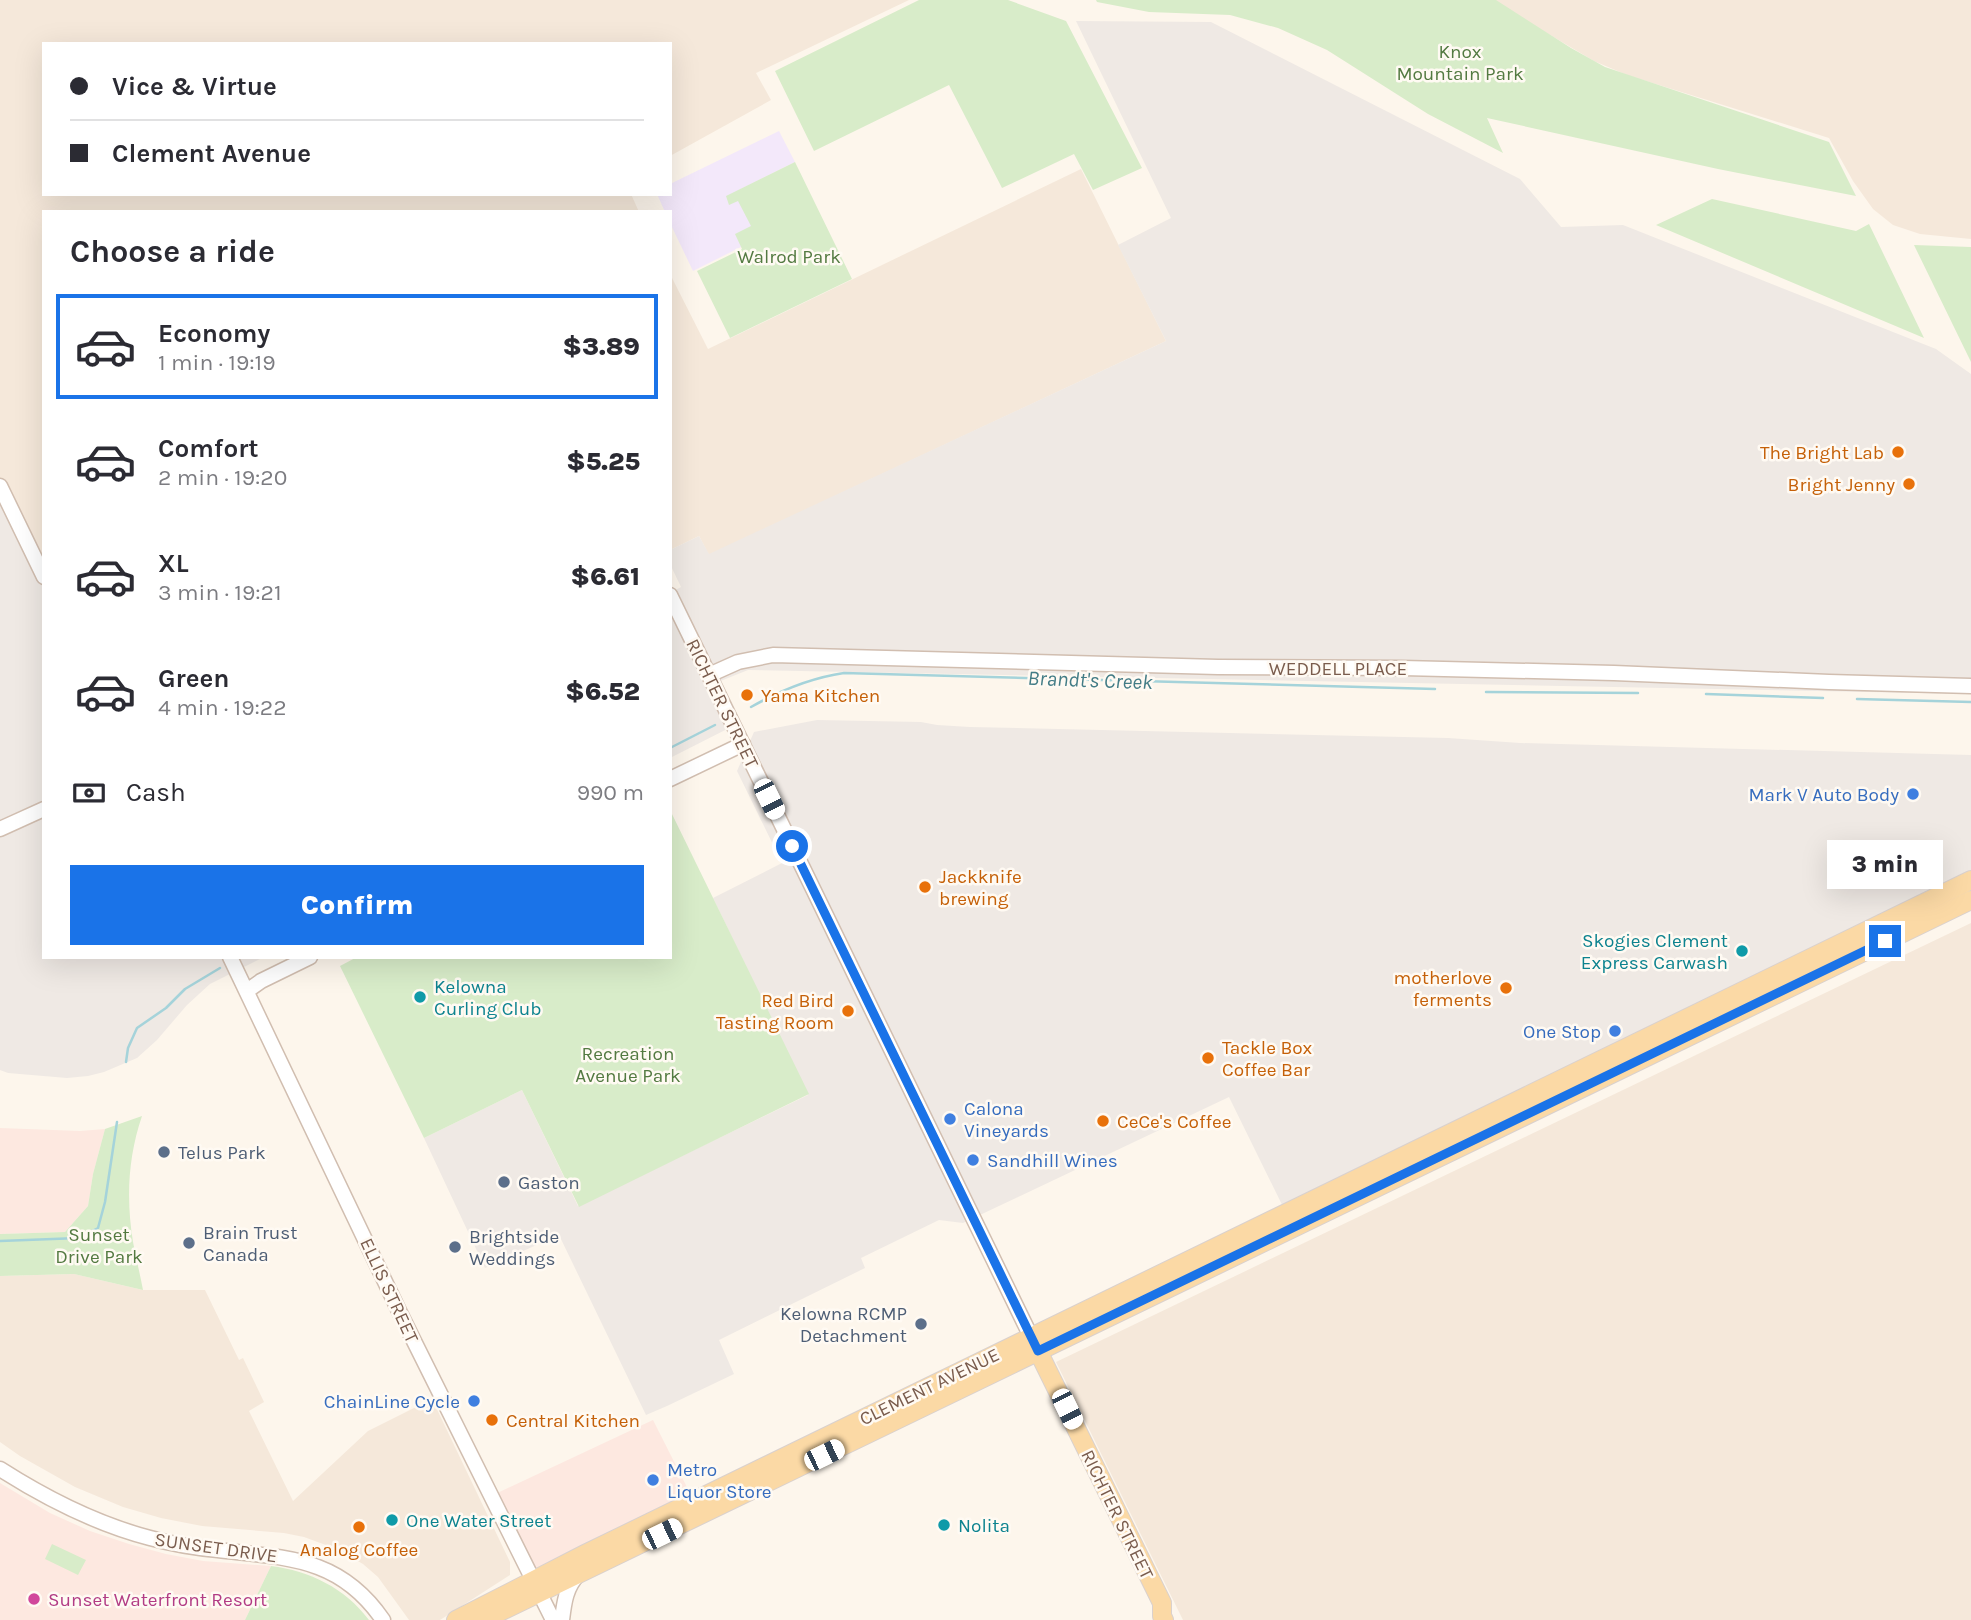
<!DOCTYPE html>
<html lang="en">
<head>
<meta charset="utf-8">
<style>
	body { margin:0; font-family:Karla,sans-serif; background:#f7f7f7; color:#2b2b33; height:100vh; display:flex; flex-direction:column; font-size:26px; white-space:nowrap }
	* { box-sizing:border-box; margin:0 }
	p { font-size:23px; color:#7c7c81 }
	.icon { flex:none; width:38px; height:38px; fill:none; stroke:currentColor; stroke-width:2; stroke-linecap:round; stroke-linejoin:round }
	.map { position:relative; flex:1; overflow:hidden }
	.details { position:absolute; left:42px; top:210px; width:630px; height:749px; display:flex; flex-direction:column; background:#fff; border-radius:0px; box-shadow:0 7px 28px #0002 }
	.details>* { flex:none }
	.hud { position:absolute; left:42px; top:42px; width:630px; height:154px; border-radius:0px; box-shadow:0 7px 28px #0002; display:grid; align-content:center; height:154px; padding:0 28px; background:#fff }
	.end { position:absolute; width:32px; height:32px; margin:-16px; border:9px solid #1a73e8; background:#fff; box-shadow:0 0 0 4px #fff }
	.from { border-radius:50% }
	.bubble { position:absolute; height:49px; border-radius:0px; background:#fff; box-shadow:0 7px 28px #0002; font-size:23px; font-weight:800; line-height:49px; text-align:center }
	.car { position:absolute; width:21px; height:42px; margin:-21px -10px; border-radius:9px; box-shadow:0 0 5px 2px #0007; background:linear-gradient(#fff 24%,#345 0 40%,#fff 0 76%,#345 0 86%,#fff 0) }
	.hud b { display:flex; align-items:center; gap:24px; height:66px; font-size:26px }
	.hud b+b { border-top:2px solid #e1e1e2 }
	.hud i { width:18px; height:18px; background:#2b2b33 }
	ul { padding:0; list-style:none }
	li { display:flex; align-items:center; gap:21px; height:105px; margin:0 14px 10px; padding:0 14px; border:4px solid transparent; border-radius:0px }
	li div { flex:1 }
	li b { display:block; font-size:26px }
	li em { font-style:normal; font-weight:800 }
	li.on { border-color:#1a73e8 }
	li>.icon { width:63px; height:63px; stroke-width:1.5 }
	h2 { padding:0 28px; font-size:32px; line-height:84px }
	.pay { display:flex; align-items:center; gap:18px; height:77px; padding:0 28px; font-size:26px }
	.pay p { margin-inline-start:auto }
	.button { display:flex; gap:14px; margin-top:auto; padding:14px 28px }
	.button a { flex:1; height:80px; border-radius:0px; background:#1a73e8; color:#fff; font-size:28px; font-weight:800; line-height:80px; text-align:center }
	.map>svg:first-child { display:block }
	.residential { fill:#f5e8da }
	.commercial { fill:#fde8e0 }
	.industrial { fill:#efe9e4 }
	.education { fill:#f3e8fa }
	.green { fill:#d8ecc9 }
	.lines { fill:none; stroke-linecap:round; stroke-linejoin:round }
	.stream { stroke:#a5d3da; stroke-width:2.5 }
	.minor-casing { stroke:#d1beb0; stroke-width:17 }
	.major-casing { stroke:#dad1cd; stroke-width:20 }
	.minor { stroke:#fff; stroke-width:14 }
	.major { stroke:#fbd9a5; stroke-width:18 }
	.route { stroke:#1a73e8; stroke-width:9 }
	.food-dot { fill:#e8710a; stroke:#fffaf3; stroke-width:2.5 }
	.shop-dot { fill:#3f7fe0; stroke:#fffaf3; stroke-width:2.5 }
	.culture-dot { fill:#0f9aa8; stroke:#fffaf3; stroke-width:2.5 }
	.service-dot { fill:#5c6f8a; stroke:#fffaf3; stroke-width:2.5 }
	.hotel-dot { fill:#d1479c; stroke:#fffaf3; stroke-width:2.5 }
	.labels { text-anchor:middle; stroke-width:5; stroke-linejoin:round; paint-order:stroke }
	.park-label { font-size:19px; fill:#537a41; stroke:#fffaf3 }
	.food-label { font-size:19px; fill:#c56008; stroke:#fffaf3; text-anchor:start }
	.street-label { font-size:19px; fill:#7a5c4d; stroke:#fffaf3 }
	.shop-label { font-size:19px; fill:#366cbe; stroke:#fffaf3; text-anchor:end }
	.culture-label { font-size:19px; fill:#0d838f; stroke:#fffaf3; text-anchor:start }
	.service-label { font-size:19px; fill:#4e5e75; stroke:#fffaf3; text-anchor:start }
	.hotel-label { font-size:19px; fill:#b23c85; stroke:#fffaf3; text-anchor:start }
	.water-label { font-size:21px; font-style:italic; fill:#437c86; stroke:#fffaf3 }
</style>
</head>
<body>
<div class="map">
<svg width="1971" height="1620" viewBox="0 0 1971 1620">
	<rect width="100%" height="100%" fill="#fdf6ec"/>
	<!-- residential -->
	<path class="residential" d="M 0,0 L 909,0 L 756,73 L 771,100 L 670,156 L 670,44 L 44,44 L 44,194 L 631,194 L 639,212 L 44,212 L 44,577 L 0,486 Z
		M 1491,0 L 1971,0 L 1971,239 L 1920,234 L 1893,225 L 1873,209 L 1853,181 L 1829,138 L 1627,75 L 1594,61 Z
		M 1081,169 L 1166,341 L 709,555 L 699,536 L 670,550 L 670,274 L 708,349 Z
		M 1971,923 L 1971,1620 L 1183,1620 L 1056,1362 Z
		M 74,1274 L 143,1290 L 205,1290 L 239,1360 L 243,1358 L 264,1402 L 249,1411 L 293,1501 L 368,1431 L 432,1399 L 510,1562 L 510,1575 L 440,1620 L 409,1620 L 378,1577 L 363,1564 L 334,1548 L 304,1537 L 284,1533 L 202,1526 L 161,1518 L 123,1507 L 75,1487 L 20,1456 L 0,1442 L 0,1276 Z"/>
	<!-- commercial -->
	<path class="commercial" d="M 0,1128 L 80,1131 L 105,1129 L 93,1174 L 88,1206 L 65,1232 L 0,1234 Z
		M 653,1420 L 701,1515 L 540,1593 L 491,1496 Z
		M 0,1483 L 50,1513 L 90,1531 L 129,1544 L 166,1554 L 203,1561 L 271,1566 L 245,1620 L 0,1620 Z"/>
	<!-- industrial -->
	<path class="industrial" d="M 1076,21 L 1211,22 L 1520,179 L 1561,227 L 1623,225 L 1936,349 L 1971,374 L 1971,694 L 748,670 L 718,682 L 739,723 L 670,758 L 670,593 L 681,587 L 670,564 L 670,550 L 699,536 L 709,554 L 1166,341 L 1118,245 L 1171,218 Z
		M 0,486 L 44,577 L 44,957 L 264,957 L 210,984 L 187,1005 L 157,1040 L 137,1058 L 104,1072 L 88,1076 L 67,1078 L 8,1073 L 0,1070 Z
		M 817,720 L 921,722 L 937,725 L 970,727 L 1448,738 L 1520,743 L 1971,755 L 1971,891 L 1290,1221 L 1229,1097 L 963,1223 L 939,1220 L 861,1258 L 865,1268 L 719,1340 L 734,1374 L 667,1406 L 646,1415 L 559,1235 L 485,1268 L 424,1138 L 522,1090 L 578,1206 L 808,1095 L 713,898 L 782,863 L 737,771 L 754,732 Z"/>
	<!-- education -->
	<path class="education" d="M 779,131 L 795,162 L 739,190 L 763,236 L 693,271 L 670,223 L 670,212 L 665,212 L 657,194 L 670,194 L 670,184 Z"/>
	<!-- green -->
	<path class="green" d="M 919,0 L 1008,0 L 1066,21 L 1142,168 L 1093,190 L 1074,154 L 1002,188 L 949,85 L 814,151 L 775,71 Z
		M 1096,0 L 1496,0 L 1571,48 L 1605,67 L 1829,142 L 1856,196 L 1718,169 L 1487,118 L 1503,153 L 1428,114 L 1327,50 L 1278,28 L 1230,15 L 1149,12 L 1097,2 Z
		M 795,162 L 852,279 L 730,338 L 697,271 L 742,249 L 735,234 L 751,226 L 738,201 L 729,205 L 726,196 Z
		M 1712,199 L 1856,231 L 1869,224 L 1924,338 L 1656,225 Z
		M 1914,245 L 1971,247 L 1971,362 Z
		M 670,810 L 809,1094 L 579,1207 L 522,1090 L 424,1138 L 340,966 L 357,957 L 670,957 Z
		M 142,1116 C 128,1157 126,1199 133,1242 C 136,1258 140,1274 143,1290 L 74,1274 L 0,1276 L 0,1234 L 65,1232 L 88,1206 L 93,1174 L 105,1129 Z
		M 52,1544 L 86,1560 L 78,1575 L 45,1559 Z
		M 271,1566 C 310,1571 345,1588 369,1620 L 245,1620 Z"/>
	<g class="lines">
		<!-- stream -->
		<path class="stream" d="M 1486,692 L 1638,693
			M 1706,694 L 1823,698
			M 1857,699 L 1971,702
			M 751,707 C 781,690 810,678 844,673 L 1435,689
			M 670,748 L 715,725
			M 126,1062 L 128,1048 L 137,1028 L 166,1008 L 185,989 L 220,968
			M 0,1241 L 79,1238 L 98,1228 L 105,1202 L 117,1122"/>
		<!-- minor casing -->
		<g class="minor-casing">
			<path id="minor" d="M 0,486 L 44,577
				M 670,595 L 1036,1347
				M 709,675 L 738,662 L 773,655 L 1218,667 L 1403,668 L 1614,673 L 1829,682 L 1971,686
				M 670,779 L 743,744
				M 0,829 L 44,809
				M 230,957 L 400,1313 L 553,1620
				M 247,991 L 261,981 L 310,957
				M 0,1469 C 47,1499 96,1524 150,1538 C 172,1544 195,1548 218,1550 C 287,1558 340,1557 383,1620
				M 562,1620 C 564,1603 566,1586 579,1574"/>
		</g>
		<!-- major casing -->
		<g class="major-casing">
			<path id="major" d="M 1038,1351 L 1162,1603 L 1162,1616 L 1164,1620
				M 456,1620 L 585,1554 L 1971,880
				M 483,1620 L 1971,900"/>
		</g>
		<!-- minor -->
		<use href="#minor" class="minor"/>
		<!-- major -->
		<use href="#major" class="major"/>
	</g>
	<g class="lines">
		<!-- route -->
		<path class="route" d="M 792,846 L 1038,1351 L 1885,941"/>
	</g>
	<!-- markers -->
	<g class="food-dot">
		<circle cx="1898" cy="452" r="7"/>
		<circle cx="1909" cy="484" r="7"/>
		<circle cx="747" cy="695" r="7"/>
		<circle cx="925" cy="887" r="7"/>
		<circle cx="1506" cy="988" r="7"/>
		<circle cx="848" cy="1011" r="7"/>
		<circle cx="1208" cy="1058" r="7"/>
		<circle cx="1103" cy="1121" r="7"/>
		<circle cx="492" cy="1420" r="7"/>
		<circle cx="359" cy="1527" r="7"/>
	</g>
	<g class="shop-dot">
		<circle cx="1913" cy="794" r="7"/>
		<circle cx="1615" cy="1031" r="7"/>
		<circle cx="950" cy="1119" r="7"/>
		<circle cx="973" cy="1160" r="7"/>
		<circle cx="474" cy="1401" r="7"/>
		<circle cx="653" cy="1480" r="7"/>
	</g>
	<g class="culture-dot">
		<circle cx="1742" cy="951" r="7"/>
		<circle cx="420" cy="997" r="7"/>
		<circle cx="392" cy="1520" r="7"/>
		<circle cx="944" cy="1525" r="7"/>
	</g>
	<g class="service-dot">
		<circle cx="164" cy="1152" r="7"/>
		<circle cx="504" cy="1182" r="7"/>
		<circle cx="189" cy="1243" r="7"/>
		<circle cx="455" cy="1247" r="7"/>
		<circle cx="921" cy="1324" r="7"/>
	</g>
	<circle class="hotel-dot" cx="34" cy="1599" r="7"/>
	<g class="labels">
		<!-- park labels -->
		<g class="park-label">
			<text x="1460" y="58">Knox<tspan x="1460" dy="22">Mountain Park</tspan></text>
			<text x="789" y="263">Walrod Park</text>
			<text x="628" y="1060">Recreation<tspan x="628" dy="22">Avenue Park</tspan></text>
			<text x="99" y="1241">Sunset<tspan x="99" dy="22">Drive Park</tspan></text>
		</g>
		<!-- food labels -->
		<g class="food-label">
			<text x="1884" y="459" text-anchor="end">The Bright Lab</text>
			<text x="1895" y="491" text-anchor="end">Bright Jenny</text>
			<text x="761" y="702">Yama Kitchen</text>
			<text x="939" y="883">Jackknife<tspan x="939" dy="22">brewing</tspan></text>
			<text x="1492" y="984" text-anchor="end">motherlove<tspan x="1492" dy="22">ferments</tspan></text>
			<text x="834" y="1007" text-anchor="end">Red Bird<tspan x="834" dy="22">Tasting Room</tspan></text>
			<text x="1222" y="1054">Tackle Box<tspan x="1222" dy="22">Coffee Bar</tspan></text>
			<text x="1117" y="1128">CeCe's Coffee</text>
			<text x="506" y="1427">Central Kitchen</text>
			<text x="359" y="1556" text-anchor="middle">Analog Coffee</text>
		</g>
		<!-- street labels -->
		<g class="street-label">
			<text x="1338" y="675">WEDDELL PLACE</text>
			<text transform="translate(723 703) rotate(64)" y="7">RICHTER STREET</text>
			<text transform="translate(390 1290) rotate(65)" y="7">ELLIS STREET</text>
			<text transform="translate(929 1386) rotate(-26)" y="7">CLEMENT AVENUE</text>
			<text transform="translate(1118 1514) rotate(64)" y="7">RICHTER STREET</text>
			<text transform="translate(216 1547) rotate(8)" y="7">SUNSET DRIVE</text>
		</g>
		<!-- shop labels -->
		<g class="shop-label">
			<text x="1899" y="801">Mark V Auto Body</text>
			<text x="1601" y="1038">One Stop</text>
			<text x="964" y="1115" text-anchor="start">Calona<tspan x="964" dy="22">Vineyards</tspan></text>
			<text x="987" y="1167" text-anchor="start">Sandhill Wines</text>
			<text x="460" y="1408">ChainLine Cycle</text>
			<text x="667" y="1476" text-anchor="start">Metro<tspan x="667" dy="22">Liquor Store</tspan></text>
		</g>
		<!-- culture labels -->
		<g class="culture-label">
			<text x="1728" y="947" text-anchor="end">Skogies Clement<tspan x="1728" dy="22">Express Carwash</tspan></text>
			<text x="434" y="993">Kelowna<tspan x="434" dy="22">Curling Club</tspan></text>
			<text x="406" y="1527">One Water Street</text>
			<text x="958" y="1532">Nolita</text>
		</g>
		<!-- service labels -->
		<g class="service-label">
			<text x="178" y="1159">Telus Park</text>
			<text x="518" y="1189">Gaston</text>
			<text x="203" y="1239">Brain Trust<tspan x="203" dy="22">Canada</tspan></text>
			<text x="469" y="1243">Brightside<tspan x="469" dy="22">Weddings</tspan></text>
			<text x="907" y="1320" text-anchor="end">Kelowna RCMP<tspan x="907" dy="22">Detachment</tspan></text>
		</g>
		<!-- hotel labels -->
		<g class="hotel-label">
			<text x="48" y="1606">Sunset Waterfront Resort</text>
		</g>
		<!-- water labels -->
		<g class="water-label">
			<text transform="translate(1090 680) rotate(2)" y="7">Brandt's Creek</text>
		</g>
	</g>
</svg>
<i class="end from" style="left:792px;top:846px"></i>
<i class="end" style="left:1885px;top:941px"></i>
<div class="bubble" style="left:1827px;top:840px;width:116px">3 min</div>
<i class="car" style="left:769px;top:799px;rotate:154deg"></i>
<i class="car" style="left:1067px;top:1409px;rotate:154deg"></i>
<i class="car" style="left:824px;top:1455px;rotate:64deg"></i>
<i class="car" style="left:662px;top:1534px;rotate:64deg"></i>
<div class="hud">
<b><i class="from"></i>Vice &amp; Virtue</b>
<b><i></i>Clement Avenue</b>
</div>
<section class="details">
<h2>Choose a ride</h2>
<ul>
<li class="on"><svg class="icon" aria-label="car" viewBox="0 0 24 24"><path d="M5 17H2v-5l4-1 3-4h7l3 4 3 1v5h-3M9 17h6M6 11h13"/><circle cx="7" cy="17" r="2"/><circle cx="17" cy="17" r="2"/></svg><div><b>Economy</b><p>1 min · 19:19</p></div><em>$3.89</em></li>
<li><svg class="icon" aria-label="car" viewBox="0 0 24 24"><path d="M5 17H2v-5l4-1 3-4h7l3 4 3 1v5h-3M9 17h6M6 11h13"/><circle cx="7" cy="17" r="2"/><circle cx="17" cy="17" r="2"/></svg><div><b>Comfort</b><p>2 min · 19:20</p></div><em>$5.25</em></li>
<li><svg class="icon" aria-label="car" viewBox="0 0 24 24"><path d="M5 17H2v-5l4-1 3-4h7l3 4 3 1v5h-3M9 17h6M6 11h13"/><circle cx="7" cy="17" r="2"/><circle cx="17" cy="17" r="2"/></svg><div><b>XL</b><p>3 min · 19:21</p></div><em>$6.61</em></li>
<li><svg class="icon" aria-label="car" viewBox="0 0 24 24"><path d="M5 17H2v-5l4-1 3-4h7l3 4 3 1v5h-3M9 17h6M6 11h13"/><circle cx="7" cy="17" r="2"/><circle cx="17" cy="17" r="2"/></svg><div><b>Green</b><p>4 min · 19:22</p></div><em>$6.52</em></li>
</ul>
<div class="pay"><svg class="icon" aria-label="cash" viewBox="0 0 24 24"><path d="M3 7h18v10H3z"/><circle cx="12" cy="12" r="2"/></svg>Cash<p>990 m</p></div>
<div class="button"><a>Confirm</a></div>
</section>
</div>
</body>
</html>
